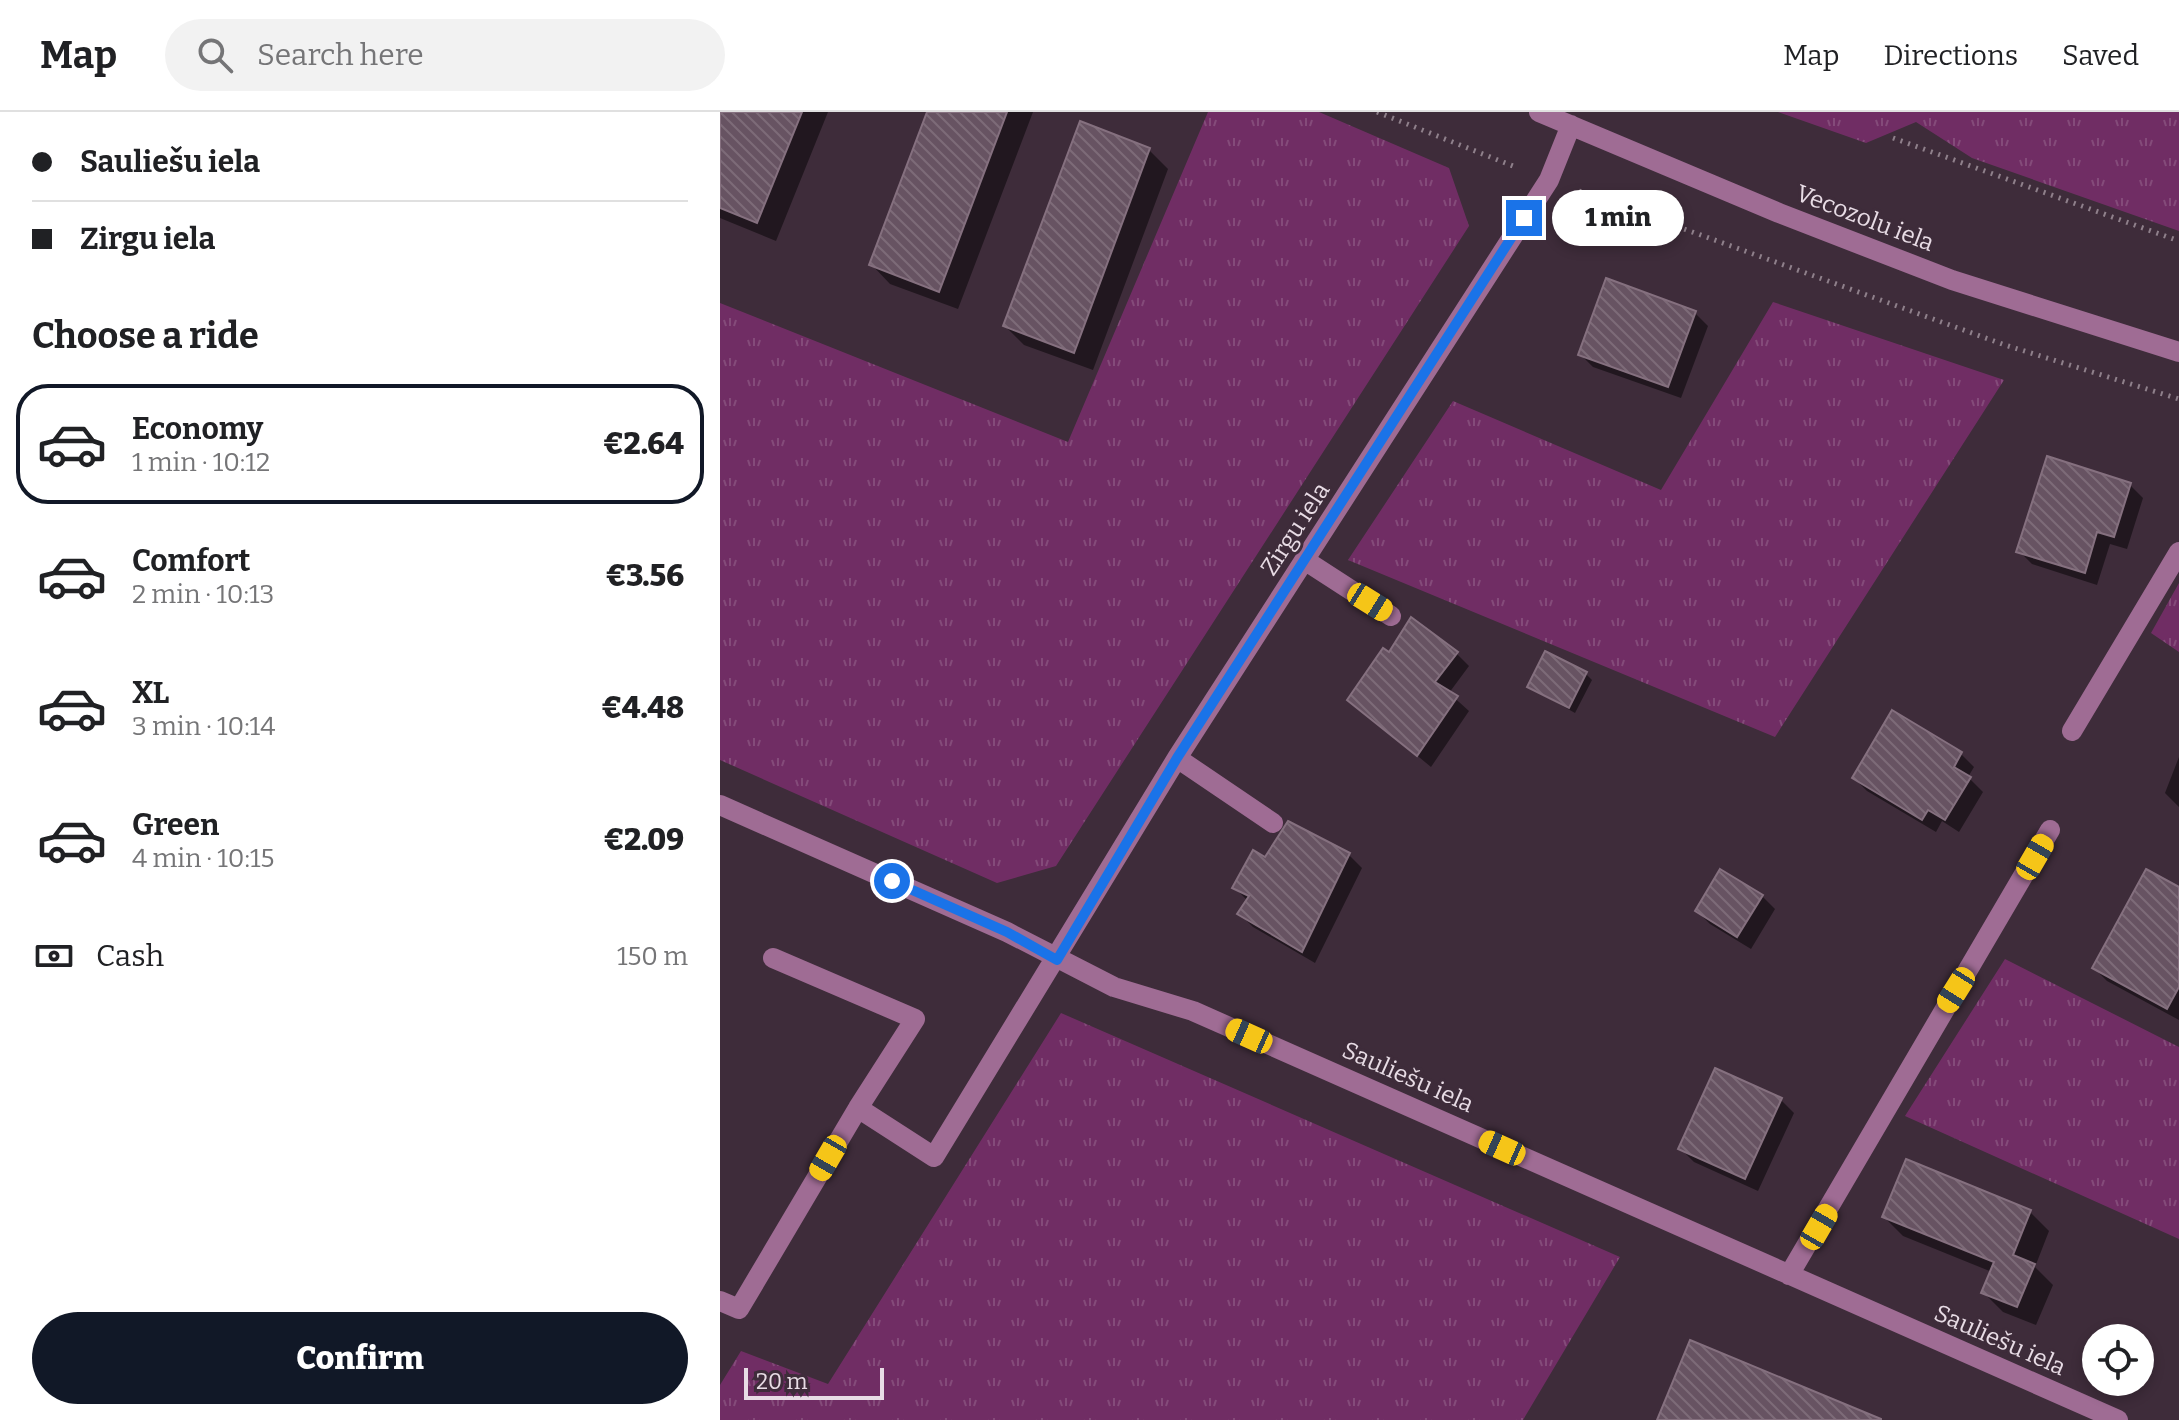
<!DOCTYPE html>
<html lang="en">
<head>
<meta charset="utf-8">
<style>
	body { margin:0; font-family:Bitter,serif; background:#f2f2f2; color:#202124; height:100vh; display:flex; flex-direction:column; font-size:30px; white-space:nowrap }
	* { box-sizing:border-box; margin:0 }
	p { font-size:26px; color:#757577 }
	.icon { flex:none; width:44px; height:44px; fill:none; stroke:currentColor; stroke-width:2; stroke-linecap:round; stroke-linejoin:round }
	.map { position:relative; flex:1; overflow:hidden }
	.sheet { display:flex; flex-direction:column; background:#fff; width:720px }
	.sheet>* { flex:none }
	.hud { display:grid; align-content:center; height:176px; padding:0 32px; background:#fff }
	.buttons { position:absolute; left:1362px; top:1212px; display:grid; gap:16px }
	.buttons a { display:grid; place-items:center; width:72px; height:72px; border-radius:50%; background:#fff; box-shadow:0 4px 12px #0003; font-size:40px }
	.scale { position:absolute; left:24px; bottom:20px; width:140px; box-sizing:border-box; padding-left:8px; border:4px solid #e8dce5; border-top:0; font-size:22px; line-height:28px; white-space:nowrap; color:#e8dce5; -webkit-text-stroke:6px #3e2c3a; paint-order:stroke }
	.end { position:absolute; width:36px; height:36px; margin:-18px; border:10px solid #1a73e8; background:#fff; box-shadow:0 0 0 4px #fff }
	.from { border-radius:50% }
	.bubble { position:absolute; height:56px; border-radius:28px; background:#fff; box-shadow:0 4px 12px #0003; font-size:26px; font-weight:800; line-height:56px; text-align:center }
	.car { position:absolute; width:24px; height:48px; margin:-24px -12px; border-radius:10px; box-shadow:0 0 6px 2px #0007; background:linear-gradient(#f5c518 24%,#345 0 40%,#f5c518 0 76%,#345 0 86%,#f5c518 0) }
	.hud b { display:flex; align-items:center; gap:28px; height:76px; font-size:30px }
	.hud b+b { border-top:2px solid #e0e0e0 }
	.hud i { width:20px; height:20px; background:#202124 }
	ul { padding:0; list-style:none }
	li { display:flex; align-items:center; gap:24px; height:120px; margin:0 16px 12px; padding:0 16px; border:4px solid transparent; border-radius:32px }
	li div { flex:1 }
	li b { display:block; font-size:30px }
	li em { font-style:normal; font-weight:800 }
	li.active { border-color:#111827 }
	li>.icon { width:72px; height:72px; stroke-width:1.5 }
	h2 { padding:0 32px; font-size:36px; line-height:96px }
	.pay { display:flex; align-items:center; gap:20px; height:88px; padding:0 32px; font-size:30px }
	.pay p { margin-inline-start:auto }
	.primary-button { display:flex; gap:16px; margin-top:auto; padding:16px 32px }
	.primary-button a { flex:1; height:92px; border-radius:48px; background:#111827; color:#fff; font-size:32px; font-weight:800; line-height:92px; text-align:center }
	header { display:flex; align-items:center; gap:48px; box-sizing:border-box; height:112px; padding:0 40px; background:#fff; border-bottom:2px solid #e0e0e0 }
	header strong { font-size:38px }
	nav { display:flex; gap:44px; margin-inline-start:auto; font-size:28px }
	.search { width:560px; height:72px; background:#f2f2f2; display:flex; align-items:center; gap:20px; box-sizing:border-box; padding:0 28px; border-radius:44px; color:#757577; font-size:30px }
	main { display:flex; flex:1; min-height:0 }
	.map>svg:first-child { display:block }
	.grass { fill:url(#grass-tufts) }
	.shadow { fill:#0007 }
	.building { fill:url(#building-back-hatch); stroke:#85707f; stroke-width:2 }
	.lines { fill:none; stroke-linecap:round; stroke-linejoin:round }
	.path { stroke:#8f808b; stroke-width:5; stroke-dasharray:2 6; stroke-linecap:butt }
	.minor { stroke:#9f6c94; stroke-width:20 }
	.route { stroke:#1a73e8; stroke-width:10 }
	.labels { text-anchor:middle; stroke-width:6; stroke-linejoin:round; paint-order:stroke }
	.street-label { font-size:24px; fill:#e8dce5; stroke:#3e2c3a }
</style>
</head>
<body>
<header>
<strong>Map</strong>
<div class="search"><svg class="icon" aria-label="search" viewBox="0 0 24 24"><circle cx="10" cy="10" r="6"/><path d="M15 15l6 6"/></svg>Search here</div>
<nav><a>Map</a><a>Directions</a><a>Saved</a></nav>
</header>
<main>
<section class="sheet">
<div class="hud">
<b><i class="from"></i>Sauliešu iela</b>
<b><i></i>Zirgu iela</b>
</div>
<h2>Choose a ride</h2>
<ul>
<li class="active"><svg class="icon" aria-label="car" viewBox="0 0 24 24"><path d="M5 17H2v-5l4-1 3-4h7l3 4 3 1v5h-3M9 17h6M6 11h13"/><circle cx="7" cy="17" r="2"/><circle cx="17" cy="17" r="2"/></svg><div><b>Economy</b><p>1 min · 10:12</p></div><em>€2.64</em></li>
<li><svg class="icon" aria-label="car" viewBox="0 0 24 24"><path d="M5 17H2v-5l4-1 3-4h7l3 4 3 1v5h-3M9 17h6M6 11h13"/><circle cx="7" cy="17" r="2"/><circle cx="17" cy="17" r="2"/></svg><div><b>Comfort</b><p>2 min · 10:13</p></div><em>€3.56</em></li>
<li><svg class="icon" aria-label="car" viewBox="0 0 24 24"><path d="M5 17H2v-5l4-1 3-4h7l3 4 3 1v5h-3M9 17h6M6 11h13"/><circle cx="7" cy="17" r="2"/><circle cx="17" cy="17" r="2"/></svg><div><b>XL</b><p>3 min · 10:14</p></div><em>€4.48</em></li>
<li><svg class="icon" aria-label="car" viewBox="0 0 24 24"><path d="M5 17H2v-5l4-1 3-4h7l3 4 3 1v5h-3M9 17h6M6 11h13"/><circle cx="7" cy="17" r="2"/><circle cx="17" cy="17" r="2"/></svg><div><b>Green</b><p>4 min · 10:15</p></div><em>€2.09</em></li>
</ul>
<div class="pay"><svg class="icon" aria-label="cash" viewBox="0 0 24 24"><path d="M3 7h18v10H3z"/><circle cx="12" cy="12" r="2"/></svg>Cash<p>150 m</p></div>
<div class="primary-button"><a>Confirm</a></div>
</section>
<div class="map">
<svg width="1459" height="1308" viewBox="0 0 1459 1308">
	<defs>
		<pattern id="grass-tufts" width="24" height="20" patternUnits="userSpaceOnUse" patternTransform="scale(2)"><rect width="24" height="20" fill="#702d64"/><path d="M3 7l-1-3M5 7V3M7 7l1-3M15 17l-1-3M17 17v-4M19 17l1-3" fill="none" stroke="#844b7a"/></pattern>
		<pattern id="building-back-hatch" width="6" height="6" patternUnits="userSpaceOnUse" patternTransform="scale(2)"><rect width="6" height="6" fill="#675362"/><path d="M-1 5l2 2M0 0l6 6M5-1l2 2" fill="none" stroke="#7d6b78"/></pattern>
	</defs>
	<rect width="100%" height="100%" fill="#3e2c3a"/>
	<!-- grass -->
	<path class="grass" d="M 488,0 L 599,0 L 729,56 L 749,114 L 336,754 L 277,771 L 0,648 L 0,191 L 348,330 Z
		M 1058,0 L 1459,0 L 1459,119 L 1252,46 L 1196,10 L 1146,31 Z
		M 1053,190 L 1284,268 L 1055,625 L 628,448 L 733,289 L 941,378 Z
		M 1459,471 L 1459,540 L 1431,521 Z
		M 1285,847 L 1459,935 L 1459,1127 L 1185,1004 Z
		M 341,901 L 900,1145 L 803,1308 L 0,1308 L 0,1273 L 21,1239 L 108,1272 Z"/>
	<!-- shadow -->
	<path class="shadow" d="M 5,0 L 108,0 L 56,129 L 0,106 L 0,14 Z
		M 209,0 L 313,0 L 238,197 L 170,172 L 151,152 Z
		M 429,38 L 448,57 L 373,258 L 304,233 L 285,214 Z
		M 975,201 L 988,214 L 961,286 L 873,255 L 860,242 Z
		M 1410,373 L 1423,386 L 1407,437 L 1390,432 L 1377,473 L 1312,452 L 1299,439 Z
		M 736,541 L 749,554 L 729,581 L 749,599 L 711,655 L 630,588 Z
		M 866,562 L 872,568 L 855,601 L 809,575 Z
		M 1241,642 L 1254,655 L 1248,665 L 1263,680 L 1239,720 L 1222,709 L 1216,720 L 1147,679 L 1134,666 Z
		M 1459,645 L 1459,695 L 1445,681 Z
		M 629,743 L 642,756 L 595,851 L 533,815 L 520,802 L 528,789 L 514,775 L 546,748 Z
		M 1459,777 L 1459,908 L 1387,869 L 1374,856 Z
		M 1042,784 L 1055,797 L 1031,837 L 990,812 L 977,799 Z
		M 1061,988 L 1074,1001 L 1038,1079 L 974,1050 L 961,1037 Z
		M 1310,1100 L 1329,1119 L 1315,1155 L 1333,1173 L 1316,1213 L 1283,1200 L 1264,1181 L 1272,1160 L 1183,1124 L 1164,1105 Z"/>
	<!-- building -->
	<path class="building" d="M 0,0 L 82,0 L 37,111 L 0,96 Z
		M 207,0 L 287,0 L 219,180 L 149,153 Z
		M 360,9 L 430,36 L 354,241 L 283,214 Z
		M 886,166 L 976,199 L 948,275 L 858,243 Z
		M 1327,344 L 1411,371 L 1394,425 L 1377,420 L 1365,461 L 1296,440 Z
		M 691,505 L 738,540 L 715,570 L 738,584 L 697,644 L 627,588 L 663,536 L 669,540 Z
		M 825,539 L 867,560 L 849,596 L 807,575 Z
		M 1172,598 L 1242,640 L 1234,655 L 1251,665 L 1225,708 L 1208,698 L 1202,708 L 1132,666 Z
		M 568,709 L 630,741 L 582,840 L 517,802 L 529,784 L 512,776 L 533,738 L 545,745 Z
		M 1000,757 L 1043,783 L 1017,825 L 975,799 Z
		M 1426,757 L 1459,775 L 1459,875 L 1447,897 L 1372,856 Z
		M 995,956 L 1062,986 L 1025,1067 L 958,1037 Z
		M 1186,1047 L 1311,1098 L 1293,1143 L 1315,1152 L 1297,1195 L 1261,1181 L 1274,1150 L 1162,1105 Z
		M 970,1228 L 1161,1307 L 1161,1308 L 937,1308 Z"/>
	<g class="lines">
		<!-- path -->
		<path class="path" d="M 657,0 L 798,56
			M 1173,26 L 1459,129
			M 859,79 L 1285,233 L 1459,287"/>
		<!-- minor -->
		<path class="minor" d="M 819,0 L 1059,101 L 1232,168 L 1459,240
			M 586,449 L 671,504
			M 1352,619 L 1459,440
			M 457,646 L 553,711
			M 0,693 L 287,820 L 394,875 L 473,899 L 1398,1308
			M 53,846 L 195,907 L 138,996 L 214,1045 L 457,646 L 829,68 L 851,13
			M 1069,1163 L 1330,718
			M 0,1189 L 19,1197 L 138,996"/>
	</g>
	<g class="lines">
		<!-- route -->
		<path class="route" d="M 172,769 L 287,820 L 337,848 L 457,646 L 804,106"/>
	</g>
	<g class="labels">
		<!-- street labels -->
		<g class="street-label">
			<text transform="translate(1145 106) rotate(21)" y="8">Vecozolu iela</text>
			<text transform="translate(575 417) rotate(-57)" y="8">Zirgu iela</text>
			<text transform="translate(688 965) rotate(24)" y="8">Sauliešu iela</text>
			<text transform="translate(1280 1228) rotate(24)" y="8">Sauliešu iela</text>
		</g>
	</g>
</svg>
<div class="buttons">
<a><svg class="icon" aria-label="locate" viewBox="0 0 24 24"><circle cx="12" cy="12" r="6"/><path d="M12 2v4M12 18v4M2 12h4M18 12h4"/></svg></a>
</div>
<div class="scale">20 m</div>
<i class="end from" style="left:172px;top:769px"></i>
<i class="end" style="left:804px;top:106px"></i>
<div class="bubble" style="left:832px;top:78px;width:132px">1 min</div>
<i class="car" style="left:650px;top:490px;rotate:122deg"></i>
<i class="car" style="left:1315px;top:745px;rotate:30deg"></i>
<i class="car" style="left:1236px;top:878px;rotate:212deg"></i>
<i class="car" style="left:529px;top:924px;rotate:294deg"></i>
<i class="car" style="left:782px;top:1036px;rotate:294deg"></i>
<i class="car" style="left:108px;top:1046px;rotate:210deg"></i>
<i class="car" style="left:1099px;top:1115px;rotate:30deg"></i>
</div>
</main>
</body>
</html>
